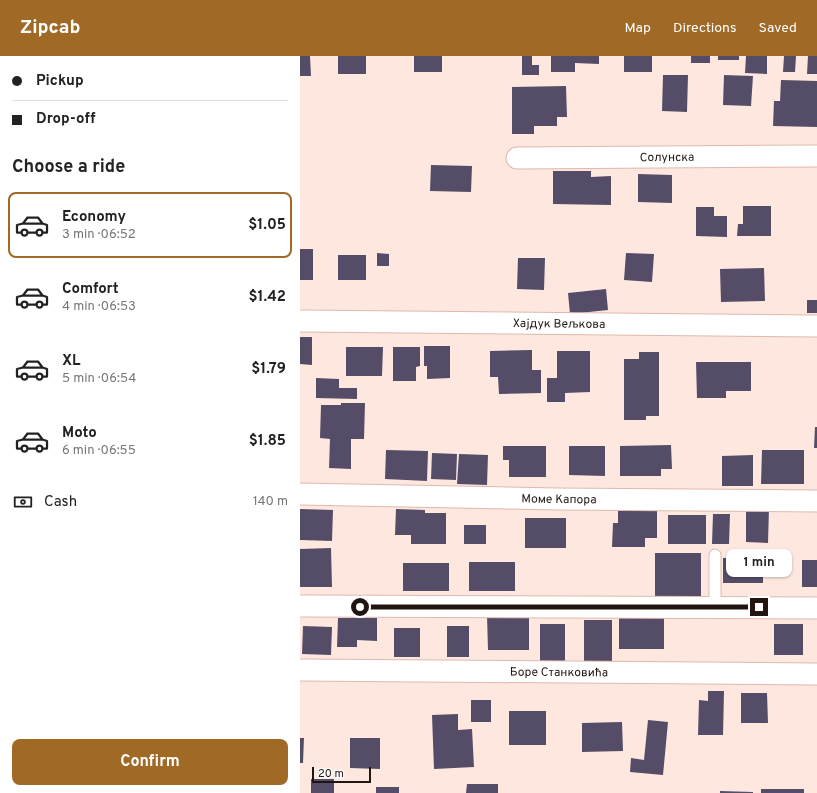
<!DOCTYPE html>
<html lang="en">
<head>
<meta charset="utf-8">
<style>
	body { margin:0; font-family:Overpass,sans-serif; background:#f2f2f2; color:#222; height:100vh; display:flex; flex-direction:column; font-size:15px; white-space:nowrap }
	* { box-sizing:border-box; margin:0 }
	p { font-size:13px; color:#767676 }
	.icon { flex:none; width:22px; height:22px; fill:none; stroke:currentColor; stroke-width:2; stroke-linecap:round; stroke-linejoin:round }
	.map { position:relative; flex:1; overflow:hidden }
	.details { display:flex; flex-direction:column; background:#fff; width:300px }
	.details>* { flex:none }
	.banner { display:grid; align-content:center; height:88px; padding:0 12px; background:#fff }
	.scale { position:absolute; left:12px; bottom:10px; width:59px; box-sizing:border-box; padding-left:4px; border:2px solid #221510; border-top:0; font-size:11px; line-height:14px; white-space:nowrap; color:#221510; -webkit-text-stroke:3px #fafafa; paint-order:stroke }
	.end { position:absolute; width:18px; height:18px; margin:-9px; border:5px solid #221510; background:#fff; box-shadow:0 0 0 2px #fff }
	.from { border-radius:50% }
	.bubble { position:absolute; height:28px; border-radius:8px; background:#fff; box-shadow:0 1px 3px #0004; font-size:13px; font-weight:700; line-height:28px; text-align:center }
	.banner b { display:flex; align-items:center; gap:14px; height:38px; font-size:15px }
	.banner b+b { border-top:1px solid #e0e0e0 }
	.banner i { width:10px; height:10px; background:#222 }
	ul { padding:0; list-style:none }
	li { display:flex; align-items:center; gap:12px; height:66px; margin:0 8px 6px; padding:0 4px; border:2px solid transparent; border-radius:8px }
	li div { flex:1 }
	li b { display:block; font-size:15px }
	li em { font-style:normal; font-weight:700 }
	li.selected { border-color:#a06925 }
	li>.icon { width:36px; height:36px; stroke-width:1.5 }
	h2 { padding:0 12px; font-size:18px; line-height:48px }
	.pay { display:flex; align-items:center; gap:10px; height:44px; padding:0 12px; font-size:15px }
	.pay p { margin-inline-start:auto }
	.button { display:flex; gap:8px; margin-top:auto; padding:8px 12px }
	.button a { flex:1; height:46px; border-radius:8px; background:#a06925; color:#fff; font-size:16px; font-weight:700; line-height:46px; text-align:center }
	header { display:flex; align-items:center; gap:24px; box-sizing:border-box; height:56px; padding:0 20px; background:#a06925; color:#fff }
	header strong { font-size:19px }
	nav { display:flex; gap:22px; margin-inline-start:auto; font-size:14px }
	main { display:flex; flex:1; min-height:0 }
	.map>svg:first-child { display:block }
	.building { fill:#554c67 }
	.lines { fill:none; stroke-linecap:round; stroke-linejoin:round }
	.lane-casing { stroke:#debaad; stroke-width:13 }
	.street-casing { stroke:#debaad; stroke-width:23 }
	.lane { stroke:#fff; stroke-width:11 }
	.street { stroke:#fff; stroke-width:21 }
	.route { stroke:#221510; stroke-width:5 }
	.labels { text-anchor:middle; stroke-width:4; stroke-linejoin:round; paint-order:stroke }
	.street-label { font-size:12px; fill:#221510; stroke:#fafafa }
</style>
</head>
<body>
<header>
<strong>Zipcab</strong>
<nav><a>Map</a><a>Directions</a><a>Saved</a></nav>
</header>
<main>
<section class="details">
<div class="banner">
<b><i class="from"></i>Pickup</b>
<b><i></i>Drop-off</b>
</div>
<h2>Choose a ride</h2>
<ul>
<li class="selected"><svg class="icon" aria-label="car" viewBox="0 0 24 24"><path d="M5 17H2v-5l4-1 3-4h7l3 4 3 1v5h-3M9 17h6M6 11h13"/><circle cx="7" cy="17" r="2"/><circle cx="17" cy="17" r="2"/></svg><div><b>Economy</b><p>3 min · 06:52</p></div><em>$1.05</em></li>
<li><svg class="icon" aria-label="car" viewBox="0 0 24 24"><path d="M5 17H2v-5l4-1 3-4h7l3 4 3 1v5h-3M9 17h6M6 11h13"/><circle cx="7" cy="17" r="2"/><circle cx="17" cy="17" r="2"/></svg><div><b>Comfort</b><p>4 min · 06:53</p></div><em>$1.42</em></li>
<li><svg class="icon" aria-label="car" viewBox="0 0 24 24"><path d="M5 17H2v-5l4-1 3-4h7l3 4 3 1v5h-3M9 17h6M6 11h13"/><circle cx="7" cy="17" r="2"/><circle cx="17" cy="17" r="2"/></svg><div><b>XL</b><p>5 min · 06:54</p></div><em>$1.79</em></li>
<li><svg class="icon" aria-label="car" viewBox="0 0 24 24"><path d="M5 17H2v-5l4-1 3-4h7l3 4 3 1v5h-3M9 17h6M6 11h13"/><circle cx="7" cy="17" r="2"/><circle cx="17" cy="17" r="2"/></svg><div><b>Moto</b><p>6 min · 06:55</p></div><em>$1.85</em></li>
</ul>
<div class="pay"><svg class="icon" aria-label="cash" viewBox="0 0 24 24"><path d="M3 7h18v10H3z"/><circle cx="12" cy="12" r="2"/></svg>Cash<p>140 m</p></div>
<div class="button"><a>Confirm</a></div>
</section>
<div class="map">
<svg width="517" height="737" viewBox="0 0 517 737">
	<rect width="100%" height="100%" fill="#fee7df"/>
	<!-- building -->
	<path class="building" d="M 0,0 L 10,0 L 11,20 L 0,20 Z
		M 38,0 L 66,0 L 66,18 L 38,18 Z
		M 114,0 L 142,0 L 142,16 L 114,16 Z
		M 222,0 L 232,0 L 232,9 L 239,9 L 239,19 L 222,19 Z
		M 251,0 L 299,0 L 299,8 L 275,7 L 275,16 L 251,16 Z
		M 324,0 L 352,0 L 352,16 L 324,16 Z
		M 391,0 L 410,0 L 410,7 L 391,7 Z
		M 418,0 L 439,0 L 439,4 L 418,4 Z
		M 446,0 L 467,0 L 467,18 L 445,17 Z
		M 484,0 L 496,0 L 495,16 L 483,16 Z
		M 508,0 L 517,0 L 517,18 L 507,18 Z
		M 363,19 L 388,19 L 387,56 L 362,55 Z
		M 424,19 L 453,20 L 451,50 L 423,49 Z
		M 481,24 L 517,25 L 517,71 L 473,70 L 474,45 L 480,45 Z
		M 266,30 L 267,61 L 257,61 L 257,70 L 234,70 L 234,78 L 212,78 L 212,31 Z
		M 131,109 L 172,110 L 171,136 L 130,135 Z
		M 253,115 L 291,115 L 291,121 L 311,120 L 311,149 L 253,148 Z
		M 338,118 L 372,119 L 372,147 L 338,146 Z
		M 443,150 L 471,150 L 471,180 L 437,180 L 438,168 L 443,168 Z
		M 396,151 L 414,151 L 414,160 L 427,160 L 427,181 L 396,180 Z
		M 0,193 L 13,193 L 13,224 L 0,224 Z
		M 77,197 L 89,198 L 89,210 L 77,210 Z
		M 326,197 L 354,198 L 352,226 L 324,224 Z
		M 38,199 L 66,199 L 66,224 L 38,224 Z
		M 218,202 L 245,202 L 244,234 L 217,233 Z
		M 464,212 L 465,245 L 421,246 L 420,213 Z
		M 306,233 L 308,254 L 270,258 L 268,237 Z
		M 507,244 L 517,244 L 517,257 L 507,257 Z
		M 0,281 L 12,281 L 12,309 L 0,308 Z
		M 124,290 L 150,290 L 150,322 L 127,323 L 127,310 L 124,310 Z
		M 46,291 L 83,291 L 82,320 L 46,320 Z
		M 93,291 L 120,291 L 120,310 L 116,311 L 116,325 L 93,325 Z
		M 232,294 L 232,314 L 241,314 L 241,337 L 199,338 L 198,321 L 190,321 L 190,295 Z
		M 257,295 L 290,295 L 290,336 L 265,337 L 265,346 L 247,346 L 247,322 L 257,322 Z
		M 339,296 L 359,296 L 359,360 L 346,360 L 346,364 L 324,364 L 324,303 L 339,303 Z
		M 396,306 L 451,306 L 451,335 L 426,335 L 426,342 L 397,342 Z
		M 16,322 L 39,323 L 39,332 L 57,332 L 57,343 L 16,342 Z
		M 41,347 L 65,347 L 64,383 L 51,383 L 51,413 L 29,412 L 30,383 L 20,382 L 21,349 L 41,349 Z
		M 515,371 L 517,371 L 517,392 L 514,392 Z
		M 371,389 L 372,413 L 361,413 L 361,420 L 320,420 L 320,390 Z
		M 203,390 L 246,390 L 246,421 L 209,421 L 209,404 L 203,404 Z
		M 269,390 L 305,390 L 305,420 L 269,419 Z
		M 86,394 L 128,395 L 127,425 L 85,423 Z
		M 462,394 L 504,394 L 504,428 L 461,428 Z
		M 132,397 L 157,398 L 156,424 L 131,423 Z
		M 159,398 L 188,399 L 187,429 L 157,428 Z
		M 453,399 L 453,430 L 422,430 L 422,400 Z
		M 446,451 L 469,452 L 468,487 L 446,486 Z
		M 0,453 L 33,454 L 32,485 L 0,484 Z
		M 96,453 L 125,454 L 125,457 L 146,457 L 146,488 L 111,488 L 111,479 L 95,479 Z
		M 318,455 L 357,455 L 357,482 L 345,482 L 345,491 L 312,491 L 313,467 L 318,467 Z
		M 413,458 L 430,458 L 429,488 L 412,488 Z
		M 368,459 L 406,459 L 406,488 L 368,488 Z
		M 225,462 L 266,462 L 266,492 L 225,492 Z
		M 164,469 L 186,469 L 186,488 L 164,488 Z
		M 31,492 L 32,531 L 0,531 L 0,493 Z
		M 355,497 L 401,497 L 401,543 L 355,543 Z
		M 463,501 L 463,527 L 423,527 L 423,502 Z
		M 502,504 L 517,504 L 517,531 L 502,531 Z
		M 169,506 L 215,506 L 215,535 L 169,535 Z
		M 103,507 L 149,507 L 149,535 L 103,535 Z
		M 187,559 L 229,559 L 229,594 L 188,594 Z
		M 319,560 L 364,560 L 364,593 L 319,593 Z
		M 38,562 L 77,562 L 77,585 L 57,584 L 57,591 L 37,591 Z
		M 284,564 L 312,564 L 312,609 L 284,610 Z
		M 240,568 L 265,568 L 265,608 L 240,607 Z
		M 474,568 L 503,568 L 503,599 L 474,599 Z
		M 3,570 L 32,571 L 31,599 L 2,598 Z
		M 147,570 L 169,570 L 169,601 L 147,601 Z
		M 94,572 L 120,572 L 120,601 L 94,601 Z
		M 408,635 L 424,635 L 423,679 L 398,679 L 399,644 L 408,645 Z
		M 441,637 L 467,637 L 468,667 L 441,667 Z
		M 171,644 L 191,644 L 191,666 L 171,666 Z
		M 209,655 L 246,655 L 246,689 L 209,689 Z
		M 158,658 L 158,674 L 172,673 L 174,711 L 134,713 L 132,659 Z
		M 348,664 L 368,666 L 363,719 L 330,716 L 331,702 L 344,704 Z
		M 322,666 L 323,695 L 282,696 L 282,667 Z
		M 0,682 L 4,682 L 3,707 L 0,707 Z
		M 50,682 L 80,682 L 80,713 L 50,712 Z
		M 11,723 L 34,723 L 34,737 L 11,737 Z
		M 167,728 L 198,728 L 198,737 L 166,737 Z
		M 76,731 L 99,731 L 99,737 L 76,737 Z
		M 461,733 L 504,733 L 504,737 L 461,737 Z
		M 420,735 L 453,736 L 453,737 L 420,737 Z"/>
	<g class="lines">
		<!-- lane casing -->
		<g class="lane-casing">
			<path id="lane" d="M 415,499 L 415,551"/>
		</g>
		<!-- street casing -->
		<g class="street-casing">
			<g id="street">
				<path id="s1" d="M 217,102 L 517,100"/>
				<path id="s2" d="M 0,265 L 517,270"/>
				<path id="s3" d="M 0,438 L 256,443 L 517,445"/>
				<path d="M 0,550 L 517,552"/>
				<path id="s4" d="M 0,614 L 517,618"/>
			</g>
		</g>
		<!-- lane -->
		<use href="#lane" class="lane"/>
		<!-- street -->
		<use href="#street" class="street"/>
	</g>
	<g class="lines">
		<!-- route -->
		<path class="route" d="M 60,551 L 459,551"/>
	</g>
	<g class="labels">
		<!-- street labels -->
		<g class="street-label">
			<text dy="4" stroke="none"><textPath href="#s1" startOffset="150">Солунска</textPath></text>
			<text dy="4" stroke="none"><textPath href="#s2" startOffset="259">Хајдук Вељкова</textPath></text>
			<text dy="4" stroke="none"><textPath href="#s3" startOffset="259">Моме Капора</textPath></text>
			<text dy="4" stroke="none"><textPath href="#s4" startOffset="259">Боре Станковића</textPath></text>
		</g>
	</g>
</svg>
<div class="scale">20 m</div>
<i class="end from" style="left:60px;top:551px"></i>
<i class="end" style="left:459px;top:551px"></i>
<div class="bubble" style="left:426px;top:493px;width:66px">1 min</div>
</div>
</main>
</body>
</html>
